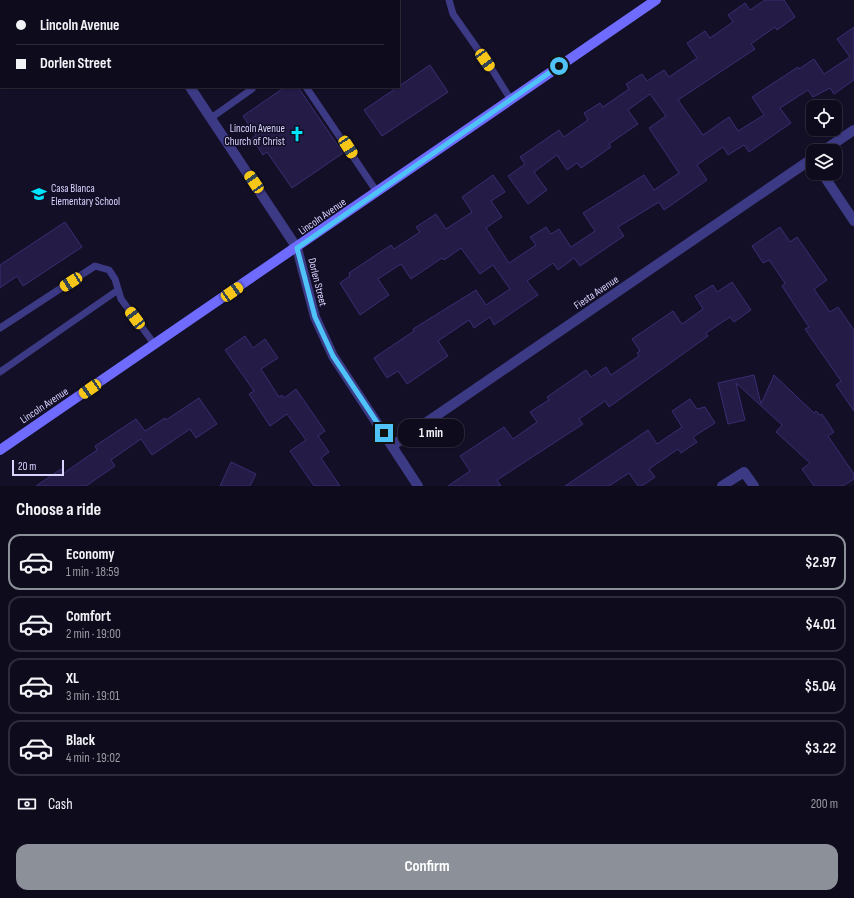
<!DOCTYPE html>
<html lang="en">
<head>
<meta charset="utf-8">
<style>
	body { margin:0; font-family:"Sofia Sans Condensed",sans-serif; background:#1c1929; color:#f1f3f6; height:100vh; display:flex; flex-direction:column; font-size:15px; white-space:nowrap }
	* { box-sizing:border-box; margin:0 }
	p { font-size:13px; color:#9b9ba3 }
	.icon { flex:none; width:22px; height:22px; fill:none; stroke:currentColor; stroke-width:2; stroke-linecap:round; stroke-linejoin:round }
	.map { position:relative; height:486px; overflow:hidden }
	.drawer { display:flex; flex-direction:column; background:#0e0b1c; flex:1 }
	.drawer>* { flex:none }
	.banner { position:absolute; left:0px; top:0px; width:400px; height:88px; box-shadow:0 1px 3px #0004,0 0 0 1px #2e2b3b; display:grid; align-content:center; height:88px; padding:0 16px; background:#0e0b1c }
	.controls { position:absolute; left:806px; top:100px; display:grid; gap:8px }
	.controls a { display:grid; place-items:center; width:36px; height:36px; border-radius:8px; background:#0e0b1c; box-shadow:0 1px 3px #0004,0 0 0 1px #2e2b3b; font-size:20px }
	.scale { position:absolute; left:12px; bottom:10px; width:52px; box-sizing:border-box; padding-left:4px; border:2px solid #d9d4ff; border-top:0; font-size:11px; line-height:14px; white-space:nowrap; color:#d9d4ff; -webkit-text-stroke:3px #130f26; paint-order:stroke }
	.end { position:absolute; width:18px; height:18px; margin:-9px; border:5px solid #4fc3f7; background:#111; box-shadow:0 0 0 2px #111 }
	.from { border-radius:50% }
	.bubble { position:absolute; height:28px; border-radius:12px; background:#0e0b1c; box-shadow:0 1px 3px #0004,0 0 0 1px #2e2b3b; font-size:13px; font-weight:700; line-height:28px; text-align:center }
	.car { position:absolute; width:12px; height:24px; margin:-12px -6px; border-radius:5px; box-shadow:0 0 3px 1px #0007; background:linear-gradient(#f5c518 24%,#345 0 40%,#f5c518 0 76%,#345 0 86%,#f5c518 0) }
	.banner b { display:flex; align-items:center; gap:14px; height:38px; font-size:15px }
	.banner b+b { border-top:1px solid #2e2b3b }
	.banner i { width:10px; height:10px; background:#f1f3f6 }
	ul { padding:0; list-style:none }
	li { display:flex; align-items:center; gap:12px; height:56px; margin:0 8px 6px; padding:0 8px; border:2px solid #2e2b3b; border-radius:12px }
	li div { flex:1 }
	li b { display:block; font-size:15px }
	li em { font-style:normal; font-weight:700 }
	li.on { border-color:#8c9099 }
	li>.icon { width:36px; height:36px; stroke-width:1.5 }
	h2 { padding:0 16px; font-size:18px; line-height:48px }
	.pay { display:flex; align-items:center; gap:10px; height:44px; padding:0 16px; font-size:15px }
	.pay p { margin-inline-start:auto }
	.primary-button { display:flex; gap:8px; margin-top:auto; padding:8px 16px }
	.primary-button a { flex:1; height:46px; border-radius:12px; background:#8c9099; color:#fff; font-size:16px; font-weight:700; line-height:46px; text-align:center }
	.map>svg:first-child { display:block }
	.green { fill:#12302f }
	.building { fill:#241b47; stroke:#3b2d73 }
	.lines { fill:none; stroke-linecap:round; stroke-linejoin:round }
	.lane { stroke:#3d3a85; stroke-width:7 }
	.street { stroke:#3d3a85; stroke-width:10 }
	.secondary { stroke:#6f6bff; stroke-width:10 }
	.route { stroke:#4fc3f7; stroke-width:5 }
	.labels { text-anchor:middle; stroke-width:3; stroke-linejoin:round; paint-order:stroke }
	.poi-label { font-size:11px; fill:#d9d4ff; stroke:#130f26; text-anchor:end }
	.street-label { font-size:11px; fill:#d9d4ff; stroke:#130f26 }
</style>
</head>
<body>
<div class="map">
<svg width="854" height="486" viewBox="0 0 854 486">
	<rect width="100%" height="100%" fill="#130f26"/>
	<!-- green -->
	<path class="green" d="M 0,0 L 136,0 L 1,1 L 1,66 Z"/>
	<!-- building -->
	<path class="building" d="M 765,0 L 784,0 L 795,17 L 777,30 L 775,27 L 751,44 L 755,49 L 678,100 L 703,135 L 729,117 L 738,131 L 764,115 L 752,97 L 798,67 L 799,69 L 814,59 L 824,74 L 850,57 L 837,39 L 854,27 L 854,80 L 834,94 L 830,88 L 813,97 L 808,90 L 780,108 L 791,123 L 749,152 L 744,145 L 728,155 L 723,147 L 697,165 L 707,180 L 664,210 L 659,202 L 618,227 L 624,236 L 580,266 L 574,258 L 558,270 L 553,263 L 527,281 L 538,295 L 494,325 L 490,317 L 474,328 L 469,320 L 438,341 L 448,356 L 407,384 L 398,371 L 387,378 L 374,358 L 414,331 L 413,329 L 476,290 L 486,305 L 510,289 L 493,265 L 480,274 L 461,248 L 444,260 L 442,258 L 411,279 L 401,264 L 378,279 L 389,295 L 360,315 L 340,283 L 350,276 L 349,273 L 391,245 L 394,249 L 420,232 L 416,227 L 436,214 L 446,229 L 472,212 L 462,197 L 493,175 L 505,192 L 491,201 L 502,217 L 486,228 L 509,263 L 536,245 L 530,237 L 546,227 L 551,234 L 559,229 L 571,247 L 595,231 L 583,213 L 644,175 L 654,190 L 679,173 L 649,128 L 666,116 L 650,94 L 628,110 L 638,124 L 609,144 L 611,147 L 581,168 L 577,163 L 567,170 L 557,155 L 534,172 L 547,190 L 528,204 L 508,176 L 525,164 L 520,157 L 559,130 L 564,137 L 588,120 L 584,113 L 600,103 L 603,107 L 629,89 L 626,84 L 642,74 L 647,81 L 664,70 L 669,77 L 697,58 L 687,43 L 705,31 L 710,38 L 733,22 L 728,15 L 745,3 L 750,10 Z
		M 430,65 L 448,92 L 382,136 L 364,110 Z
		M 285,87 L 298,87 L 343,153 L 292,188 L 267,152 L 263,155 L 252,138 L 256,136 L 243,116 Z
		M 65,222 L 82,247 L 23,286 L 17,276 L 0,288 L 0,265 Z
		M 780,227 L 790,242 L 797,237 L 827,280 L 814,289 L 830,312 L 838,307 L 854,330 L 854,411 L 836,385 L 841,381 L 805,329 L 809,327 L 782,286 L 785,283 L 769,260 L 763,263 L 752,246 Z
		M 732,282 L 751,310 L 734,322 L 730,317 L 706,333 L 708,336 L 609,407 L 605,401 L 579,419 L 583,424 L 497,480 L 501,486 L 448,486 L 470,471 L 460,456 L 504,427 L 513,439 L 537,422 L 530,412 L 549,400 L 547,397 L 586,370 L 591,377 L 606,367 L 611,375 L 639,356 L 637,353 L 640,351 L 632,339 L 673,311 L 682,324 L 703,309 L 695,296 L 713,285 L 717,292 Z
		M 245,336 L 253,348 L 265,339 L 278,358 L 261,369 L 279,397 L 282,395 L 284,398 L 296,389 L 325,431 L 318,436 L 329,452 L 321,458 L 340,486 L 314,486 L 290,451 L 306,440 L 287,414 L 270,426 L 249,394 L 254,391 L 225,350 Z
		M 754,375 L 761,404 L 774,375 L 814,413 L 816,411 L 820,415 L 822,414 L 834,432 L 828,436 L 854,474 L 854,479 L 843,486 L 814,486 L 802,469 L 810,463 L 776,432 L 782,425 L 736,383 L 745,420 L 728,424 L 718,383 Z
		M 199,398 L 217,424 L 196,438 L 190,429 L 152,455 L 141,439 L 111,460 L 115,466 L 86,486 L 36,486 L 61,469 L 64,473 L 97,450 L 95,446 L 136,419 L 145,431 L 165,418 L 166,420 Z
		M 690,399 L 697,409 L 705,407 L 715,423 L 693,437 L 697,442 L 681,453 L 678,449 L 649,469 L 655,477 L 642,486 L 638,486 L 629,473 L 609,486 L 565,486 L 648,430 L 657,444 L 682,427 L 672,411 Z
		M 231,462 L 256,474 L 250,486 L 220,486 Z"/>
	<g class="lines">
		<!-- lane -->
		<path class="lane" d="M 192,0 L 192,1
			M 246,0 L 246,1
			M 449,0 L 453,14 L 493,71 L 511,100
			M 306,87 L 377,192
			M 211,118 L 252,89 L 251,87
			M 0,328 L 95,266 L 109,270 L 115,279 L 121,299 L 155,345
			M 0,372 L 118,290"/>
		<!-- street -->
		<path class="street" d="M 190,87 L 297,248 L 315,317 L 333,356 L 418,486
			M 823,151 L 854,130
			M 822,173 L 854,221
			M 392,446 L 813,158
			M 722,486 L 744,472 L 754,486"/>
		<!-- secondary -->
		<path class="secondary" d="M 0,450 L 656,0"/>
	</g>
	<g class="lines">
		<!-- route -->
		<path class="route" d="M 384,433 L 333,356 L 315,317 L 297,248 L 559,66"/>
	</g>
	<!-- icons -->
	<defs>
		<g id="church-bare" transform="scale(1.2)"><path d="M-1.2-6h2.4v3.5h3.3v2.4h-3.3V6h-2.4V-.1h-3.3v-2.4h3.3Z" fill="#00e5ff" stroke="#130f26" stroke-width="2.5" paint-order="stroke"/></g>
		<g id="school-bare" transform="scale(1.2)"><path d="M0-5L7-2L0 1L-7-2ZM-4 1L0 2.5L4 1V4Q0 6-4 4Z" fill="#00e5ff" stroke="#130f26" stroke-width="2.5" paint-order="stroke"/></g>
	</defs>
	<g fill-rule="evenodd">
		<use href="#church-bare" x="297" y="134"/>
		<use href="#school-bare" x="39" y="194"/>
	</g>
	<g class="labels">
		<!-- poi labels -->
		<g class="poi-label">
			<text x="285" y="132">Lincoln Avenue<tspan x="285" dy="13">Church of Christ</tspan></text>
			<text x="51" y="192" text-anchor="start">Casa Blanca<tspan x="51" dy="13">Elementary School</tspan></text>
		</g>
		<!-- street labels -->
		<g class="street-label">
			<text transform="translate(322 216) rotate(-35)" y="4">Lincoln Avenue</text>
			<text transform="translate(318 282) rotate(76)" y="4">Dorlen Street</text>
			<text transform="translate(596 292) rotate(-34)" y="4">Fiesta Avenue</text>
			<text transform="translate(44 405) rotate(-34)" y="4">Lincoln Avenue</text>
		</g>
	</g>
</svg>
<div class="controls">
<a><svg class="icon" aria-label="locate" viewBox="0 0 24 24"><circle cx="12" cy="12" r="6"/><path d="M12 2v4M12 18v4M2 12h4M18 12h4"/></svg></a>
<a><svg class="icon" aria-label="layers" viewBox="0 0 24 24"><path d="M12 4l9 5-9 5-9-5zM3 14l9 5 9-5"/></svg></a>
</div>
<div class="scale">20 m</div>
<i class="end from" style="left:559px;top:66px"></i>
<i class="end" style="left:384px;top:433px"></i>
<div class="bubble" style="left:398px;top:419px;width:66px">1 min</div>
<i class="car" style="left:485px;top:60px;rotate:145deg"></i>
<i class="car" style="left:348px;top:147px;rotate:147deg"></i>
<i class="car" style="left:254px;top:182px;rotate:326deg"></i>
<i class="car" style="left:71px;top:282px;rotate:237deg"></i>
<i class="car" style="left:232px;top:292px;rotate:56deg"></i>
<i class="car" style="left:135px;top:318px;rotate:323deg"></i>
<i class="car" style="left:90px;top:389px;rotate:236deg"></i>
<div class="banner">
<b><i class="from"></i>Lincoln Avenue</b>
<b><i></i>Dorlen Street</b>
</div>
</div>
<section class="drawer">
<h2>Choose a ride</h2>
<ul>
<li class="on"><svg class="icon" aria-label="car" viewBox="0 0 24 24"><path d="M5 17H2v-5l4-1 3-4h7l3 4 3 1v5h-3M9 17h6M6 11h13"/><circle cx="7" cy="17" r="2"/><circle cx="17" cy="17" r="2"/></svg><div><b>Economy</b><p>1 min · 18:59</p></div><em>$2.97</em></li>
<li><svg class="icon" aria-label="car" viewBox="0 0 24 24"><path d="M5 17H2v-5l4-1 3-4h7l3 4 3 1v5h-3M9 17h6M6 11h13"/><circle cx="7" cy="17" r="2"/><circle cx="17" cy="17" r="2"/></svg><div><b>Comfort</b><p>2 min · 19:00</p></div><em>$4.01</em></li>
<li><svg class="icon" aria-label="car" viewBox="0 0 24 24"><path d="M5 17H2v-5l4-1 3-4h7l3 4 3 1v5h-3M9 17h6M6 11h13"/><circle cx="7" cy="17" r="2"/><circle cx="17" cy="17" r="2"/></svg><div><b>XL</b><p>3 min · 19:01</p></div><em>$5.04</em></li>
<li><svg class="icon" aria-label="car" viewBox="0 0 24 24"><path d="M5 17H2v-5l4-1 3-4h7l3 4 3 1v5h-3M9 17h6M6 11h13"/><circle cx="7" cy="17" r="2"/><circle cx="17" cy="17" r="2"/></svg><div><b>Black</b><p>4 min · 19:02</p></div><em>$3.22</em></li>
</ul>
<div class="pay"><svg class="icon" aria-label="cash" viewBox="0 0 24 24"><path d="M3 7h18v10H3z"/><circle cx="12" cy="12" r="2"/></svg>Cash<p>200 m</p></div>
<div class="primary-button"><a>Confirm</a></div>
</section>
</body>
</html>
